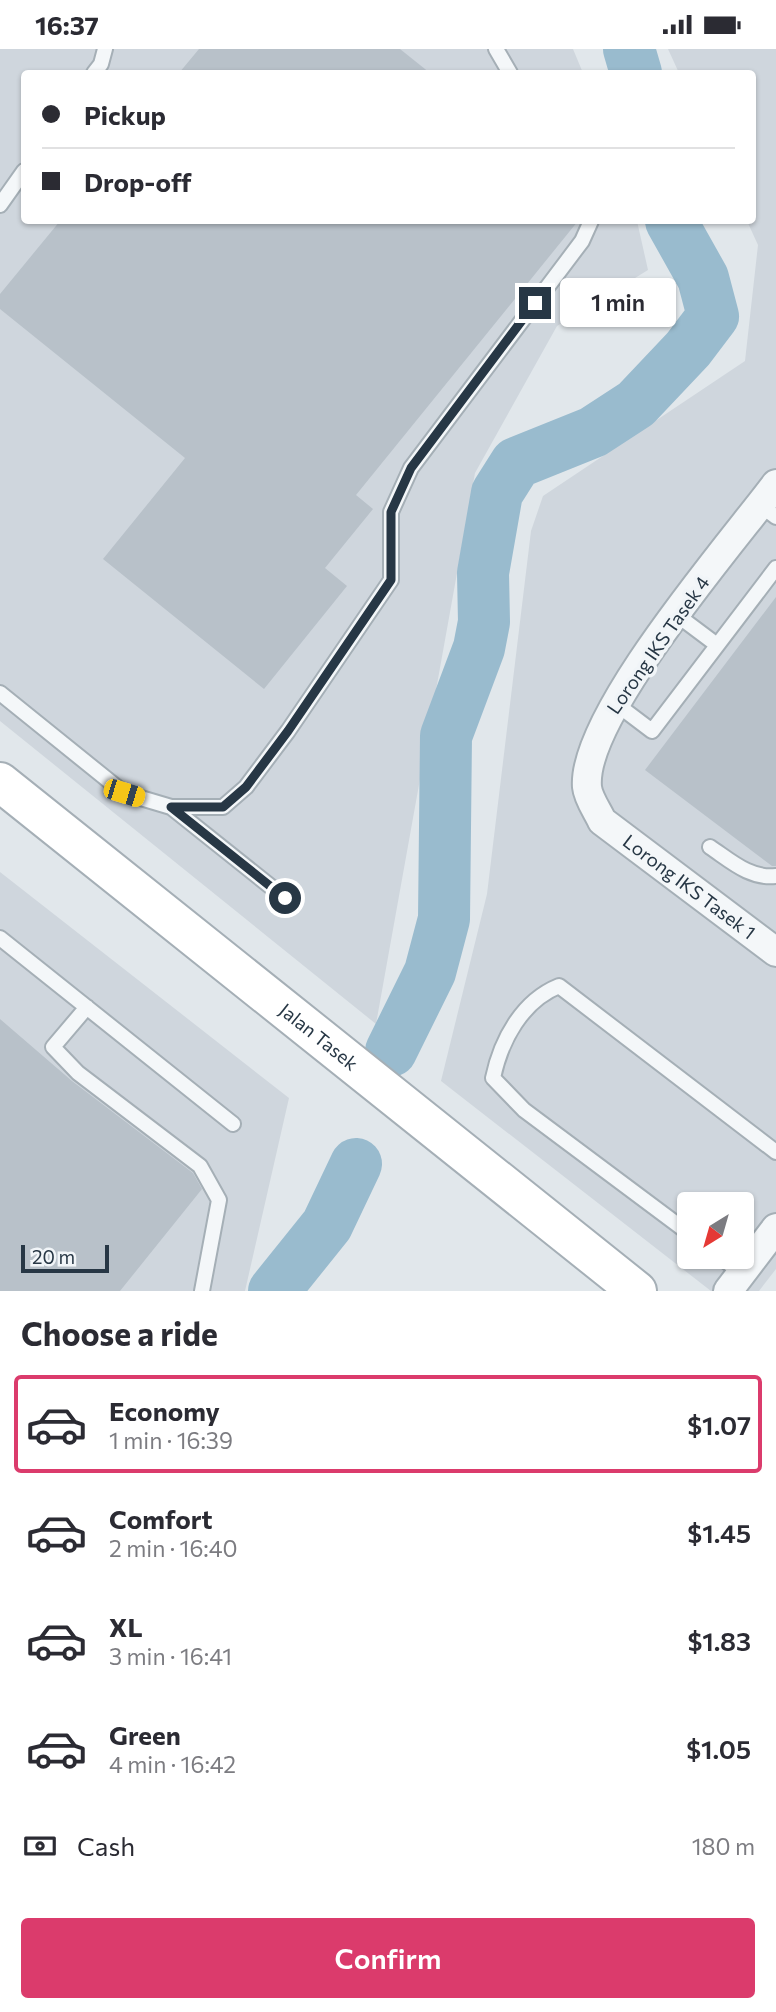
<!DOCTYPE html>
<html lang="en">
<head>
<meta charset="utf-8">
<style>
	body { margin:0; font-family:Commissioner,sans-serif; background:#f7f7f7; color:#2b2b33; height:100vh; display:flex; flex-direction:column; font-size:26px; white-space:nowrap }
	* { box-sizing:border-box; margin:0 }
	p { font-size:23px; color:#7c7c81 }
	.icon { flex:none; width:38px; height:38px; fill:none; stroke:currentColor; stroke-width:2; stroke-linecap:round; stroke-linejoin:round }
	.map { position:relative; height:1242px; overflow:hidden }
	.details { display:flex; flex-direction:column; background:#fff; flex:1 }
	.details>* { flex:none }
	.banner { position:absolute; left:21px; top:21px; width:735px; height:154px; border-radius:7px; box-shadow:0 2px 5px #0004; display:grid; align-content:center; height:154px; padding:0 21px; background:#fff }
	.needle { width:46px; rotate:217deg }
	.fabs { position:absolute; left:677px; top:1143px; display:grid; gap:14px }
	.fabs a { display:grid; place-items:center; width:77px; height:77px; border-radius:7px; background:#fff; box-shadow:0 2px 5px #0004; font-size:35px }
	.scale { position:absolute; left:21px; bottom:18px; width:88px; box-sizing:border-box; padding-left:7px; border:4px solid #273745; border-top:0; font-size:19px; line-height:24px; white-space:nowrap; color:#273745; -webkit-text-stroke:5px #f1f5f8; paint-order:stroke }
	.end { position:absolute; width:32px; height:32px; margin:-16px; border:9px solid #273745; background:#fff; box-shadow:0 0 0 4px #fff }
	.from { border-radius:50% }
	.bubble { position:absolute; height:49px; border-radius:7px; background:#fff; box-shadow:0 2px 5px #0004; font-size:23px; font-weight:600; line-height:49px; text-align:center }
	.car { position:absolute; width:21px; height:42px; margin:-21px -10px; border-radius:9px; box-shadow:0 0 5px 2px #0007; background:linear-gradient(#f5c518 24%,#345 0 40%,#f5c518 0 76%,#345 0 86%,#f5c518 0) }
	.banner b { display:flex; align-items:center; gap:24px; height:66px; font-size:26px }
	.banner b+b { border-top:2px solid #e1e1e2 }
	.banner i { width:18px; height:18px; background:#2b2b33 }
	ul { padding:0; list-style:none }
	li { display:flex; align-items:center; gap:21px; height:98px; margin:0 14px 10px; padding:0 7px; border:4px solid transparent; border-radius:7px }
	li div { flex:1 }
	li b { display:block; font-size:26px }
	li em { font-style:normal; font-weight:600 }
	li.active { border-color:#db3b6c }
	li>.icon { width:63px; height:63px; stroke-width:1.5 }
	h2 { padding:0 21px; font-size:32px; line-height:84px }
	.pay { display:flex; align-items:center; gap:18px; height:77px; padding:0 21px; font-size:26px }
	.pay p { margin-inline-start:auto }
	.action { display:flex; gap:14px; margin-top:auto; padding:14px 21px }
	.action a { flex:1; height:80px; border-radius:7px; background:#db3b6c; color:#fff; font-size:28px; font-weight:600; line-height:80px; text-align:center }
	.status { display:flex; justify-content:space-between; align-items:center; height:49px; padding:0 35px; background:#fff; direction:ltr }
	.status svg { height:19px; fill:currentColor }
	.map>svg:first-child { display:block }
	.built { fill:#cfd6dd; fill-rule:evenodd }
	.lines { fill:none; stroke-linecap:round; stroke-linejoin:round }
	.river { stroke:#99bbce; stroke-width:52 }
	.building { fill:#b8c1c9 }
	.service-casing { stroke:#a5afb6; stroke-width:18 }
	.minor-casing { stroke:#a5afb6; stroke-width:32 }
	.secondary-casing { stroke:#a5afb6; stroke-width:42 }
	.service { stroke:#f4f7f9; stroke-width:14 }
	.minor { stroke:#f4f7f9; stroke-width:28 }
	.secondary { stroke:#fff; stroke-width:38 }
	.route { stroke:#273745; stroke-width:9 }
	.labels { text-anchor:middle; stroke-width:7; stroke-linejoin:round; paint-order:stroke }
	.street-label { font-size:19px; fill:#273745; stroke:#f1f5f8 }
</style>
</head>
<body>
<div class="status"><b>16:37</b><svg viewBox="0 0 49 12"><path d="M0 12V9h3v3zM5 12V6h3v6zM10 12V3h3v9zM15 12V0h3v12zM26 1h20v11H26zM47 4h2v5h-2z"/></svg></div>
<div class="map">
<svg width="776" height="1242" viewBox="0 0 776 1242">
	<rect width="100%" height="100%" fill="#e1e7eb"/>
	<!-- built -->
	<path class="built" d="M 0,0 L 573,0 L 583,24 L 24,24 L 24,172 L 637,172 L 648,221 L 557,277 L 475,424 L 376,975 L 0,672 Z
		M 668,0 L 776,0 L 776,1220 L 759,1242 L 711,1242 L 441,1032 L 487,845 L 531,482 L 543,447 L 745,312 L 758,196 L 747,172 L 752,172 L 752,24 L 679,24 ZM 690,1155 L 742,1155 L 742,1208 L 690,1208 Z
		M 0,823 L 289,1049 L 245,1242 L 0,1242 Z"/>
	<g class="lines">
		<!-- river -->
		<path class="river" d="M 629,0 L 636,24
			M 391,1002 L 430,923 L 444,870 L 446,687 L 479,599 L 484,573 L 483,524 L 497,444 L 516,414 L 593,383 L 636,355 L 688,300 L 713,267 L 703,229 L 671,172
			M 274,1242 L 327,1176 L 356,1115"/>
	</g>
	<!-- building -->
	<path class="building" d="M 199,0 L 400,0 L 430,24 L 179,24 Z
		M 60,172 L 578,172 L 356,446 L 373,460 L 325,519 L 347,537 L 264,640 L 103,510 L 185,409 L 0,260 L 0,245 Z
		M 776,548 L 776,817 L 772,817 L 645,721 Z
		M 0,970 L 72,1032 L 193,1124 L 202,1140 L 120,1242 L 0,1242 Z"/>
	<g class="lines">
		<!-- service casing -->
		<g class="service-casing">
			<path id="service" d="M 496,0 L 510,24
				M 94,24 L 101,15 L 105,0
				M 0,156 L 24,122
				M 760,456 L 776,468
				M 677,566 L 717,596
				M 0,644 L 124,744 L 171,758 L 285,849
				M 615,654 L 652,682 L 776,519
				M 171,758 L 223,758 L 246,738 L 288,682 L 391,531 L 391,463 L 411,419 L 582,192 L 591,172
				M 710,798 C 731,812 750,830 776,827
				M 0,889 L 233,1075
				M 87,958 L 53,998 L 78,1024 L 200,1117 L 219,1151 L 202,1242
				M 690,1185 L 524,1061 L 493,1029 C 501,991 522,952 559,937 L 776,1103
				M 720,1208 L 742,1224"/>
		</g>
		<!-- minor casing -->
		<g class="minor-casing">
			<g id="minor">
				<path id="s1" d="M 776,435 C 731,495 581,668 587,738 C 588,749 598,763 602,772 L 776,903"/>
				<path d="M 728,1242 L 776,1179"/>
			</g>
		</g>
		<!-- secondary casing -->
		<g class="secondary-casing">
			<g id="secondary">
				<path id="s2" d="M 0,733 L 637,1242"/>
			</g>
		</g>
		<!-- service -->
		<use href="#service" class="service"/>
		<!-- minor -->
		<use href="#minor" class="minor"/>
		<!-- secondary -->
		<use href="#secondary" class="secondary"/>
	</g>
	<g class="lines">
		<!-- route -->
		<path class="route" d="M 285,849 L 171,758 L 223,758 L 246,738 L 288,682 L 391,531 L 391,463 L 411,419 L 535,254"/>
	</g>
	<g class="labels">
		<!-- street labels -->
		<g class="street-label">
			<text transform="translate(658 596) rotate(-55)" y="7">Lorong IKS Tasek 4</text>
			<text dy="7" stroke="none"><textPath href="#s1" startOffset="508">Lorong IKS Tasek 1</textPath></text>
			<text dy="7" stroke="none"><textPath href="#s2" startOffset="408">Jalan Tasek</textPath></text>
		</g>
	</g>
</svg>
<div class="fabs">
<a><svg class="needle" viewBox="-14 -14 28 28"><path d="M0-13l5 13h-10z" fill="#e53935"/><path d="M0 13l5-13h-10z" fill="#7c7c81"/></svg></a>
</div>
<div class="scale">20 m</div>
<i class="end from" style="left:285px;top:849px"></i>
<i class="end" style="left:535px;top:254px"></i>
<div class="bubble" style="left:560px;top:229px;width:116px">1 min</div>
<i class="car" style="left:124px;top:744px;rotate:107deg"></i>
<div class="banner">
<b><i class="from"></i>Pickup</b>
<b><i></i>Drop-off</b>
</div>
</div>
<section class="details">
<h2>Choose a ride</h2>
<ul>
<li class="active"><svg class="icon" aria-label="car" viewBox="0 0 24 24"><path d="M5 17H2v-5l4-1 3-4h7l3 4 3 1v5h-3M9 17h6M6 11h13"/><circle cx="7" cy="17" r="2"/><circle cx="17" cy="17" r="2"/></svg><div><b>Economy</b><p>1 min · 16:39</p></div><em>$1.07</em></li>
<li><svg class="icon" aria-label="car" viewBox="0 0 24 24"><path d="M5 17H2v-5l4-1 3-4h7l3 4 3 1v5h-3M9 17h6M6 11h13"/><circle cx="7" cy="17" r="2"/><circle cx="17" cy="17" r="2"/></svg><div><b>Comfort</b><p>2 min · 16:40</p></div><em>$1.45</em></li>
<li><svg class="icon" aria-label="car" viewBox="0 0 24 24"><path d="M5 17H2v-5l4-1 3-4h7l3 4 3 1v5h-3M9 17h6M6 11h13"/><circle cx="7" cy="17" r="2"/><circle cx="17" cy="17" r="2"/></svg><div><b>XL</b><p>3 min · 16:41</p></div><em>$1.83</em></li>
<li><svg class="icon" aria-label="car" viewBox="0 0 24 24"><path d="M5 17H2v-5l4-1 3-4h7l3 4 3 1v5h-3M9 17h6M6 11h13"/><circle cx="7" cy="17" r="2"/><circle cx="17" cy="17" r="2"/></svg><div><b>Green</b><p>4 min · 16:42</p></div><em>$1.05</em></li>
</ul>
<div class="pay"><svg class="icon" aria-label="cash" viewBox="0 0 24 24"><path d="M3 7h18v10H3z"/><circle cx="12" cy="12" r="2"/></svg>Cash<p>180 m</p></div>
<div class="action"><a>Confirm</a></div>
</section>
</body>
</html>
